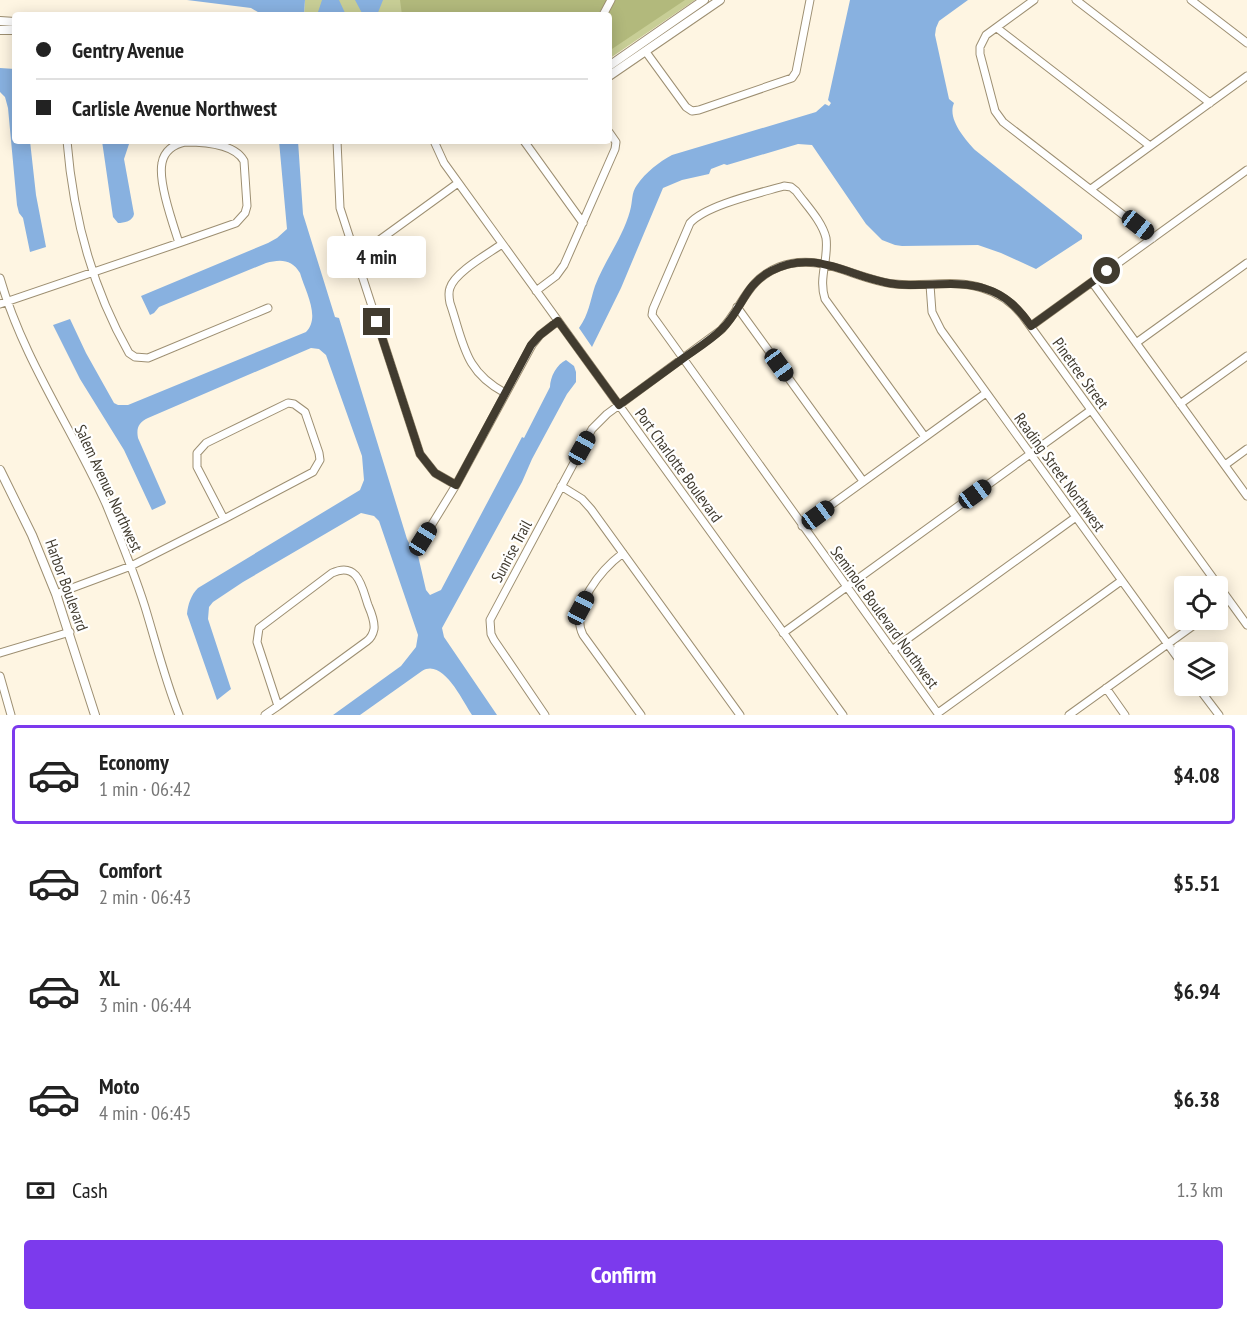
<!DOCTYPE html>
<html lang="en">
<head>
<meta charset="utf-8">
<style>
	body { margin:0; font-family:"PT Sans Narrow",sans-serif; background:#f2f2f2; color:#222; height:100vh; display:flex; flex-direction:column; font-size:22px; white-space:nowrap }
	* { box-sizing:border-box; margin:0 }
	p { font-size:20px; color:#767676 }
	.icon { flex:none; width:33px; height:33px; fill:none; stroke:currentColor; stroke-width:2; stroke-linecap:round; stroke-linejoin:round }
	.map { position:relative; height:715px; overflow:hidden }
	.sheet { display:flex; flex-direction:column; background:#fff; flex:1 }
	.sheet>* { flex:none }
	.guide { position:absolute; left:12px; top:12px; width:600px; height:132px; border-radius:6px; box-shadow:0 3px 15px #0003; display:grid; align-content:center; height:132px; padding:0 24px; background:#fff }
	.tools { position:absolute; left:1174px; top:576px; display:grid; gap:12px }
	.tools a { display:grid; place-items:center; width:54px; height:54px; border-radius:6px; background:#fff; box-shadow:0 3px 15px #0003; font-size:30px }
	.end { position:absolute; width:27px; height:27px; margin:-14px; border:8px solid #413b2f; background:#fff; box-shadow:0 0 0 3px #fff }
	.from { border-radius:50% }
	.bubble { position:absolute; height:42px; border-radius:6px; background:#fff; box-shadow:0 3px 15px #0003; font-size:20px; font-weight:700; line-height:42px; text-align:center }
	.car { position:absolute; width:18px; height:36px; margin:-18px -9px; border-radius:8px; box-shadow:0 0 4px 2px #0007; background:linear-gradient(#222 24%,#8ab4d8 0 40%,#222 0 76%,#8ab4d8 0 86%,#222 0) }
	.guide b { display:flex; align-items:center; gap:21px; height:57px; font-size:22px }
	.guide b+b { border-top:2px solid #e0e0e0 }
	.guide i { width:15px; height:15px; background:#222 }
	ul { padding:10px 0 0; list-style:none }
	li { display:flex; align-items:center; gap:18px; height:99px; margin:0 12px 9px; padding:0 12px; border:3px solid transparent; border-radius:6px }
	li div { flex:1 }
	li b { display:block; font-size:22px }
	li em { font-style:normal; font-weight:700 }
	li.current { border-color:#7c3aed }
	li>.icon { width:54px; height:54px; stroke-width:1.5 }
	.pay { display:flex; align-items:center; gap:15px; height:66px; padding:0 24px; font-size:22px }
	.pay p { margin-inline-start:auto }
	.primary-button { display:flex; gap:12px; margin-top:auto; padding:12px 24px }
	.primary-button a { flex:1; height:69px; border-radius:6px; background:#7c3aed; color:#fff; font-size:24px; font-weight:700; line-height:69px; text-align:center }
	.map>svg:first-child { display:block }
	.green { fill:#c8ce96 }
	.forest { fill:#b2b97c }
	.water { fill:#88b1e0 }
	.lines { fill:none; stroke-linecap:round; stroke-linejoin:round }
	.minor-casing { stroke:#9d8f72; stroke-width:9 }
	.tertiary-casing { stroke:#9d8f72; stroke-width:10 }
	.minor { stroke:#fff; stroke-width:7 }
	.tertiary { stroke:#fff; stroke-width:8 }
	.route { stroke:#413b2f; stroke-width:8 }
	.labels { text-anchor:middle; stroke-width:4.5; stroke-linejoin:round; paint-order:stroke }
	.street-label { font-size:16px; fill:#413b2f; stroke:#fff }
</style>
</head>
<body>
<div class="map">
<svg width="1247" height="715" viewBox="0 0 1247 715">
	<rect width="100%" height="100%" fill="#fef5e2"/>
	<!-- green -->
	<path class="green" d="M 305,0 L 695,0 L 609,59 L 609,15 L 304,15 Z"/>
	<!-- forest -->
	<path class="forest" d="M 400,0 L 685,0 L 609,51 L 609,15 L 402,15 Z"/>
	<!-- water -->
	<path class="water" d="M 187,0 L 305,0 L 304,15 L 263,15 L 251,8 Z
		M 322,0 L 339,0 L 346,15 L 320,15 L 318,12 Z
		M 355,0 L 383,0 L 377,15 L 363,15 Z
		M 850,0 L 968,0 L 939,21 L 936,28 L 935,35 L 949,99 L 954,103 C 947,119 965,139 975,150 L 1082,235 L 1082,239 L 1036,269 L 1001,253 L 978,245 L 902,246 L 895,245 L 882,240 L 866,224 L 812,145 L 798,144 L 727,165 L 724,164 L 711,169 L 709,174 L 682,180 L 663,188 L 621,288 L 592,347 L 579,328 C 589,314 590,301 595,286 C 605,260 623,237 630,211 C 633,201 631,193 637,185 C 646,172 659,162 672,155 L 816,112 L 825,104 L 829,106 L 831,103 L 828,100 Z
		M 0,68 L 15,69 L 15,141 L 30,141 L 36,195 L 46,247 L 30,252 L 23,218 L 19,213 L 17,205 L 8,108 L 5,97 L 0,92 Z
		M 102,141 L 130,141 L 124,159 L 134,214 C 133,221 124,223 118,223 L 113,217 Z
		M 279,141 L 298,141 L 303,214 L 335,317 L 339,318 L 407,539 L 410,545 L 416,547 L 426,590 L 430,595 L 441,590 L 522,437 L 524,438 L 550,387 C 550,377 557,364 566,360 L 574,366 L 576,372 L 576,382 L 567,394 L 532,459 L 522,482 L 442,628 L 444,637 L 497,715 L 472,715 C 462,700 443,658 422,671 L 360,715 L 333,715 L 401,666 L 416,647 L 418,635 L 379,521 L 374,516 L 361,513 L 243,582 L 213,602 L 209,607 L 208,619 L 231,689 L 217,700 L 187,614 C 188,604 191,595 198,588 L 360,490 L 364,480 L 362,456 L 326,355 L 319,349 L 311,348 L 148,418 C 139,422 136,428 138,438 L 166,502 L 165,504 L 152,510 L 124,450 L 80,379 L 53,325 L 70,319 L 86,353 L 114,403 L 118,405 L 128,405 L 306,332 C 321,317 305,291 300,273 C 292,259 280,259 266,263 L 159,307 L 154,313 L 150,315 L 141,296 L 268,243 L 277,238 L 287,229 Z"/>
	<g class="lines">
		<!-- minor casing -->
		<g class="minor-casing">
			<path id="minor" d="M 1034,0 L 986,35 L 980,47 L 980,54 L 995,111 L 1003,122 L 1153,238
				M 1076,0 L 1210,103
				M 1191,0 L 1247,43
				M 603,15 L 611,0
				M 997,28 L 1150,146
				M 646,52 L 686,107 L 692,111 L 699,110 L 792,78 L 796,72 L 810,0
				M 67,141 C 73,215 92,288 129,353 L 135,357 L 148,358 L 268,308
				M 337,141 L 340,208 L 420,454 L 435,473 L 456,485
				M 434,141 L 444,163 L 843,715
				M 524,141 L 583,223
				M 185,142 C 203,142 234,143 244,161 L 247,206 L 245,213 L 236,223 L 179,243 C 173,224 158,182 162,163 C 164,151 174,144 185,142 Z
				M 1091,189 L 1247,76
				M 502,244 C 488,254 455,272 450,288 C 448,293 449,298 450,303 C 464,344 464,371 505,393
				M 356,257 L 458,183
				M 0,278 C 23,359 72,428 106,504 C 120,538 134,572 145,607 C 156,643 165,680 179,715
				M 1092,282 L 1247,496
				M 930,285 L 932,312 L 941,330 L 1185,668
				M 536,291 L 556,276 L 564,265 L 615,149 L 616,142 L 609,132
				M 0,304 L 179,243
				M 737,307 L 863,481
				M 1031,326 L 1247,170
				M 1136,343 L 1247,263
				M 288,403 L 294,404 L 305,412 L 319,453 L 320,460 L 313,472 L 224,519 L 197,467 L 197,453 L 206,443 Z
				M 1180,404 L 1247,356
				M 925,437 L 825,299 C 818,278 829,259 826,238 C 822,221 806,205 796,191 L 791,187 L 784,186 C 760,193 706,205 690,223 L 653,309 L 652,315 L 939,715
				M 1225,465 L 1247,449
				M 561,486 L 582,499 L 591,509 L 740,715
				M 802,526 L 986,393
				M 423,539 L 456,485 L 532,345 L 540,335 L 558,321
				M 623,553 C 602,569 569,607 583,635 L 641,715
				M 56,594 L 131,566 L 224,519
				M 1218,607 L 1228,600
				M 783,633 L 1091,410
				M 892,650 L 1076,517
				M 0,653 L 70,632
				M 0,676 L 11,715
				M 1197,686 L 1219,715
				M 1106,688 L 1125,715
				M 938,713 L 1121,581
				M 265,715 L 278,706 L 367,641 C 371,638 373,634 374,629 C 375,621 371,612 368,605 C 362,587 358,561 332,573 L 259,628 L 257,642 L 278,706
				M 545,715 L 494,640 L 491,634 L 490,620 L 592,429 L 607,414 L 721,330 C 743,307 746,280 779,267 C 821,251 855,280 895,284 C 924,287 955,279 982,288 C 999,293 1012,302 1023,316 L 1247,625
				M 1069,715 L 1201,620"/>
		</g>
		<!-- tertiary casing -->
		<g class="tertiary-casing">
			<path id="tertiary" d="M 0,21 L 15,22
				M 0,30 L 15,30
				M 609,66 L 704,0
				M 609,76 L 720,0
				M 0,470 L 32,535 L 56,594 L 95,715"/>
		</g>
		<!-- minor -->
		<use href="#minor" class="minor"/>
		<!-- tertiary -->
		<use href="#tertiary" class="tertiary"/>
	</g>
	<g class="lines">
		<!-- route -->
		<path class="route" d="M 377,322 L 420,454 L 435,473 L 456,485 L 531,345 L 540,335 L 558,321 L 619,405 C 641,389 663,373 685,357 C 698,348 711,340 722,329 C 742,310 744,285 771,271 C 817,247 851,279 895,284 C 925,288 957,279 986,289 C 1006,295 1019,309 1031,326 L 1107,271"/>
	</g>
	<g class="labels">
		<!-- street labels -->
		<g class="street-label">
			<text transform="translate(1081 373) rotate(54)" y="6">Pinetree Street</text>
			<text transform="translate(679 465) rotate(54)" y="6">Port Charlotte Boulevard</text>
			<text transform="translate(1060 472) rotate(54)" y="6">Reading Street Northwest</text>
			<text transform="translate(109 488) rotate(65)" y="6">Salem Avenue Northwest</text>
			<text transform="translate(511 551) rotate(-62)" y="6">Sunrise Trail</text>
			<text transform="translate(67 585) rotate(70)" y="6">Harbor Boulevard</text>
			<text transform="translate(885 617) rotate(54)" y="6">Seminole Boulevard Northwest</text>
		</g>
	</g>
</svg>
<div class="tools">
<a><svg class="icon" aria-label="locate" viewBox="0 0 24 24"><circle cx="12" cy="12" r="6"/><path d="M12 2v4M12 18v4M2 12h4M18 12h4"/></svg></a>
<a><svg class="icon" aria-label="layers" viewBox="0 0 24 24"><path d="M12 4l9 5-9 5-9-5zM3 14l9 5 9-5"/></svg></a>
</div>
<i class="end from" style="left:1107px;top:271px"></i>
<i class="end" style="left:377px;top:322px"></i>
<div class="bubble" style="left:327px;top:236px;width:99px">4 min</div>
<i class="car" style="left:1138px;top:225px;rotate:128deg"></i>
<i class="car" style="left:779px;top:365px;rotate:144deg"></i>
<i class="car" style="left:582px;top:448px;rotate:29deg"></i>
<i class="car" style="left:975px;top:494px;rotate:54deg"></i>
<i class="car" style="left:818px;top:515px;rotate:54deg"></i>
<i class="car" style="left:423px;top:539px;rotate:32deg"></i>
<i class="car" style="left:581px;top:608px;rotate:28deg"></i>
<div class="guide">
<b><i class="from"></i>Gentry Avenue</b>
<b><i></i>Carlisle Avenue Northwest</b>
</div>
</div>
<section class="sheet">
<ul>
<li class="current"><svg class="icon" aria-label="car" viewBox="0 0 24 24"><path d="M5 17H2v-5l4-1 3-4h7l3 4 3 1v5h-3M9 17h6M6 11h13"/><circle cx="7" cy="17" r="2"/><circle cx="17" cy="17" r="2"/></svg><div><b>Economy</b><p>1 min · 06:42</p></div><em>$4.08</em></li>
<li><svg class="icon" aria-label="car" viewBox="0 0 24 24"><path d="M5 17H2v-5l4-1 3-4h7l3 4 3 1v5h-3M9 17h6M6 11h13"/><circle cx="7" cy="17" r="2"/><circle cx="17" cy="17" r="2"/></svg><div><b>Comfort</b><p>2 min · 06:43</p></div><em>$5.51</em></li>
<li><svg class="icon" aria-label="car" viewBox="0 0 24 24"><path d="M5 17H2v-5l4-1 3-4h7l3 4 3 1v5h-3M9 17h6M6 11h13"/><circle cx="7" cy="17" r="2"/><circle cx="17" cy="17" r="2"/></svg><div><b>XL</b><p>3 min · 06:44</p></div><em>$6.94</em></li>
<li><svg class="icon" aria-label="car" viewBox="0 0 24 24"><path d="M5 17H2v-5l4-1 3-4h7l3 4 3 1v5h-3M9 17h6M6 11h13"/><circle cx="7" cy="17" r="2"/><circle cx="17" cy="17" r="2"/></svg><div><b>Moto</b><p>4 min · 06:45</p></div><em>$6.38</em></li>
</ul>
<div class="pay"><svg class="icon" aria-label="cash" viewBox="0 0 24 24"><path d="M3 7h18v10H3z"/><circle cx="12" cy="12" r="2"/></svg>Cash<p>1.3 km</p></div>
<div class="primary-button"><a>Confirm</a></div>
</section>
</body>
</html>
